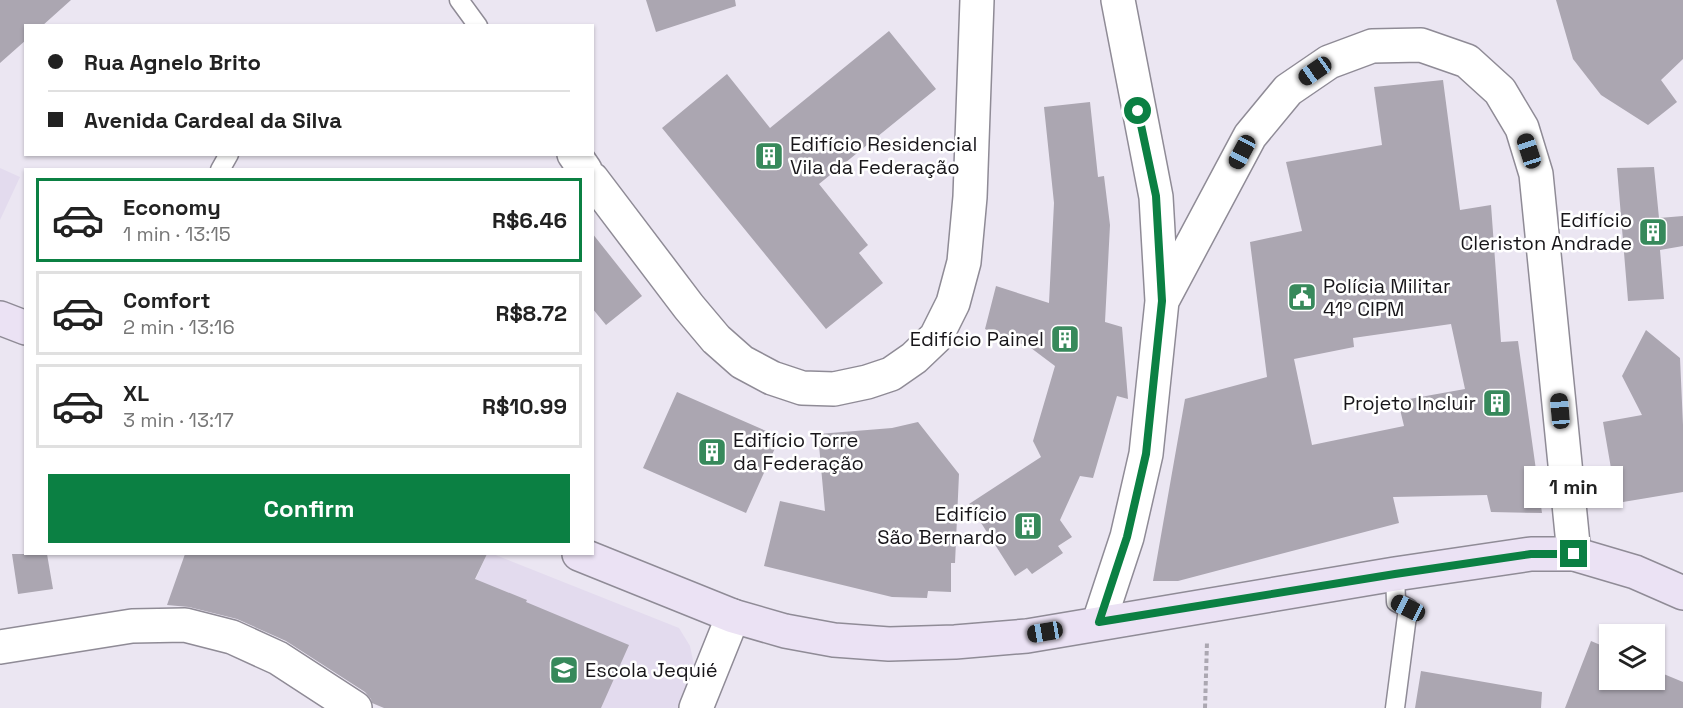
<!DOCTYPE html>
<html lang="en">
<head>
<meta charset="utf-8">
<style>
	body { margin:0; font-family:"Space Grotesk",sans-serif; background:#f6f6f6; color:#222; height:100vh; display:flex; flex-direction:column; font-size:22px; white-space:nowrap }
	* { box-sizing:border-box; margin:0 }
	p { font-size:20px; color:#767676 }
	.icon { flex:none; width:33px; height:33px; fill:none; stroke:currentColor; stroke-width:2; stroke-linecap:round; stroke-linejoin:round }
	.map { position:relative; flex:1; overflow:hidden }
	.panel { position:absolute; left:24px; top:168px; width:570px; height:387px; display:flex; flex-direction:column; background:#fff; border-radius:0px; box-shadow:0 2px 4px #0004 }
	.panel>* { flex:none }
	.guide { position:absolute; left:24px; top:24px; width:570px; height:132px; border-radius:0px; box-shadow:0 2px 4px #0004; display:grid; align-content:center; height:132px; padding:0 24px; background:#fff }
	.buttons { position:absolute; left:1599px; top:624px; display:grid; gap:12px }
	.buttons a { display:grid; place-items:center; width:66px; height:66px; border-radius:0px; background:#fff; box-shadow:0 2px 4px #0004; font-size:30px }
	.end { position:absolute; width:27px; height:27px; margin:-14px; border:8px solid #0b8043; background:#fff; box-shadow:0 0 0 3px #fff }
	.from { border-radius:50% }
	.bubble { position:absolute; height:42px; border-radius:0px; background:#fff; box-shadow:0 2px 4px #0004; font-size:20px; font-weight:600; line-height:42px; text-align:center }
	.car { position:absolute; width:18px; height:36px; margin:-18px -9px; border-radius:8px; box-shadow:0 0 4px 2px #0007; background:linear-gradient(#222 24%,#8ab4d8 0 40%,#222 0 76%,#8ab4d8 0 86%,#222 0) }
	.guide b { display:flex; align-items:center; gap:21px; height:57px; font-size:22px }
	.guide b+b { border-top:2px solid #e0e0e0 }
	.guide i { width:15px; height:15px; background:#222 }
	ul { padding:10px 0 0; list-style:none }
	li { display:flex; align-items:center; gap:18px; height:84px; margin:0 12px 9px; padding:0 12px; border:3px solid #e0e0e0; border-radius:0px }
	li div { flex:1 }
	li b { display:block; font-size:22px }
	li em { font-style:normal; font-weight:600 }
	li.current { border-color:#0b8043 }
	li>.icon { width:54px; height:54px; stroke-width:1.5 }
	.cta { display:flex; gap:12px; margin-top:auto; padding:12px 24px }
	.cta a { flex:1; height:69px; border-radius:0px; background:#0b8043; color:#fff; font-size:24px; font-weight:600; line-height:69px; text-align:center }
	.map>svg:first-child { display:block }
	.built { fill:#e3dbee }
	.building { fill:#aba6b1; fill-rule:evenodd }
	.lines { fill:none; stroke-linecap:round; stroke-linejoin:round }
	.lane-casing { stroke:#8f8b96; stroke-width:21 }
	.street-casing { stroke:#8f8b96; stroke-width:36 }
	.secondary-casing { stroke:#8f8b96; stroke-width:36 }
	.path { stroke:#aba7b1; stroke-width:4; stroke-dasharray:4.5 3; stroke-linecap:butt }
	.lane { stroke:#fff; stroke-width:18 }
	.street { stroke:#fff; stroke-width:33 }
	.secondary { stroke:#ebe2f4; stroke-width:33 }
	.route { stroke:#0b8043; stroke-width:8 }
	.labels { text-anchor:middle; stroke-width:5; stroke-linejoin:round; paint-order:stroke }
	.poi-label { font-size:20px; fill:#18161a; stroke:#fff; text-anchor:start }
</style>
</head>
<body>
<div class="map">
<svg width="1683" height="708" viewBox="0 0 1683 708">
	<rect width="100%" height="100%" fill="#ebe6f2"/>
	<!-- built -->
	<path class="built" d="M 0,168 L 20,177 L 0,220 Z
		M 487,554 L 493,554 L 679,628 L 690,646 L 695,670 L 680,708 L 418,708 Z"/>
	<!-- building -->
	<path class="building" d="M 0,0 L 71,0 L 42,26 L 26,26 L 26,40 L 0,63 Z
		M 646,0 L 735,0 L 736,6 L 656,32 Z
		M 1556,0 L 1683,0 L 1683,59 L 1661,80 L 1677,102 L 1648,125 L 1601,95 L 1573,59 Z
		M 889,31 L 936,89 L 819,184 L 868,245 L 859,253 L 883,283 L 826,329 L 662,128 L 727,74 L 770,128 Z
		M 1443,80 L 1460,210 L 1491,205 L 1501,342 L 1518,341 L 1542,513 L 1491,512 L 1487,495 L 1393,497 L 1399,523 L 1178,581 L 1153,581 L 1185,399 L 1267,377 L 1250,242 L 1302,231 L 1286,162 L 1382,145 L 1374,87 ZM 1451,324 L 1465,389 L 1398,401 L 1404,426 L 1312,445 L 1294,359 L 1354,347 L 1353,338 Z
		M 1090,102 L 1098,177 L 1104,176 L 1110,225 L 1105,322 L 1122,327 L 1128,399 L 1117,396 L 1093,478 L 1080,476 L 1060,520 L 1072,537 L 1058,546 L 1063,553 L 1032,574 L 1027,568 L 1015,576 L 969,504 L 1041,457 L 1033,441 L 1055,366 L 1031,348 L 985,329 L 996,286 L 1049,303 L 1054,203 L 1044,107 Z
		M 1654,167 L 1659,218 L 1683,216 L 1683,246 L 1660,250 L 1664,299 L 1628,301 L 1617,168 Z
		M 592,233 L 642,296 L 606,325 L 592,308 Z
		M 1646,330 L 1680,358 L 1683,425 L 1683,492 L 1617,503 L 1603,422 L 1642,415 L 1622,376 Z
		M 677,392 L 780,437 L 746,513 L 643,468 Z
		M 918,422 L 959,474 L 955,563 L 951,563 L 951,592 L 928,591 L 927,598 L 892,597 L 764,566 L 780,501 L 825,511 L 818,434 L 892,428 Z
		M 12,554 L 47,554 L 53,589 L 18,594 Z
		M 185,554 L 487,554 L 475,579 L 527,600 L 526,602 L 629,645 L 601,708 L 384,708 L 372,703 L 371,699 L 365,692 L 286,641 L 237,619 L 189,607 L 167,605 Z
		M 1591,641 L 1610,649 L 1610,680 L 1654,680 L 1654,670 L 1683,682 L 1683,708 L 1565,708 Z
		M 1421,671 L 1542,692 L 1541,708 L 1415,708 Z"/>
	<g class="lines">
		<!-- lane casing -->
		<g class="lane-casing">
			<path id="lane" d="M 459,0 L 478,26
				M 220,170 L 229,154
				M 1395,574 L 1396,602 L 1408,608 L 1395,708"/>
		</g>
		<!-- street casing -->
		<g class="street-casing">
			<path id="street" d="M 574,154 L 585,170
				M 592,179 L 689,307 L 716,339 L 742,362 L 772,378 L 802,388 L 834,389 L 867,382 L 891,374 L 914,358 L 936,337 L 953,303 L 964,262 L 970,197 L 977,0
				M 1162,301 L 1250,136 L 1288,90 L 1329,62 L 1372,46 L 1421,45 L 1467,61 L 1500,91 L 1522,128 L 1536,174 L 1574,554
				M 1099,622 L 1127,537 L 1146,454 L 1162,301 L 1156,197 L 1118,0
				M 0,647 L 132,626 L 185,625 L 232,637 L 278,658 L 355,708
				M 696,708 L 733,616"/>
		</g>
		<!-- secondary casing -->
		<g class="secondary-casing">
			<path id="secondary" d="M 0,318 L 26,328
				M 579,554 L 733,616 L 785,631 L 834,640 L 889,644 L 955,642 L 1027,636 L 1395,574 L 1531,554 L 1574,554 L 1635,572 L 1683,593"/>
		</g>
		<!-- path -->
		<path class="path" d="M 1205,708 L 1207,642"/>
		<!-- lane -->
		<use href="#lane" class="lane"/>
		<!-- street -->
		<use href="#street" class="street"/>
		<!-- secondary -->
		<use href="#secondary" class="secondary"/>
	</g>
	<g class="lines">
		<!-- route -->
		<path class="route" d="M 1138,111 L 1156,196 L 1162,301 L 1146,454 L 1127,537 L 1099,622 L 1395,574 L 1531,554 L 1574,554"/>
	</g>
	<!-- icons -->
	<defs>
		<g id="building-square" transform="scale(1.5)"><rect x="-9" y="-9" width="18" height="18" rx="4" fill="#37895b" stroke="#fff"/><path d="M-4-6H4V6H1V3H-1V6H-4ZM-2.5-4.3h1.7v1.8h-1.7ZM.8-4.3h1.7v1.8H.8ZM-2.5-1h1.7V.8h-1.7ZM.8-1h1.7V.8H.8Z" fill="#fff"/></g>
		<g id="civic-square" transform="scale(1.5)"><rect x="-9" y="-9" width="18" height="18" rx="4" fill="#37895b" stroke="#fff"/><path d="M-.6-6.5H3V-4.5H.6V-3L4-1V1h2V6H-6V1h2V-1L-.6-3ZM-1.2 2.5V6h2.4V2.5Z" fill="#fff"/></g>
		<g id="school-square" transform="scale(1.5)"><rect x="-9" y="-9" width="18" height="18" rx="4" fill="#37895b" stroke="#fff"/><path d="M0-5L7-2L0 1L-7-2ZM-4 1L0 2.5L4 1V4Q0 6-4 4Z" fill="#fff"/></g>
	</defs>
	<g fill-rule="evenodd">
		<use href="#building-square" x="769" y="156"/>
		<use href="#building-square" x="1653" y="232"/>
		<use href="#civic-square" x="1302" y="297"/>
		<use href="#building-square" x="1065" y="339"/>
		<use href="#building-square" x="1497" y="403"/>
		<use href="#building-square" x="712" y="452"/>
		<use href="#building-square" x="1028" y="526"/>
		<use href="#school-square" x="564" y="670"/>
	</g>
	<g class="labels">
		<!-- poi labels -->
		<g class="poi-label">
			<text x="790" y="151">Edifício Residencial<tspan x="790" dy="23">Vila da Federação</tspan></text>
			<text x="1632" y="227" text-anchor="end">Edifício<tspan x="1632" dy="23">Cleriston Andrade</tspan></text>
			<text x="1323" y="293">Polícia Militar<tspan x="1323" dy="23">41º CIPM</tspan></text>
			<text x="1044" y="346" text-anchor="end">Edifício Painel</text>
			<text x="1476" y="410" text-anchor="end">Projeto Incluir</text>
			<text x="733" y="447">Edifício Torre<tspan x="733" dy="23">da Federação</tspan></text>
			<text x="1007" y="521" text-anchor="end">Edifício<tspan x="1007" dy="23">São Bernardo</tspan></text>
			<text x="585" y="677">Escola Jequié</text>
		</g>
	</g>
</svg>
<div class="buttons">
<a><svg class="icon" aria-label="layers" viewBox="0 0 24 24"><path d="M12 4l9 5-9 5-9-5zM3 14l9 5 9-5"/></svg></a>
</div>
<i class="end from" style="left:1138px;top:111px"></i>
<i class="end" style="left:1574px;top:554px"></i>
<div class="bubble" style="left:1524px;top:466px;width:99px">1 min</div>
<i class="car" style="left:1315px;top:71px;rotate:235deg"></i>
<i class="car" style="left:1529px;top:151px;rotate:342deg"></i>
<i class="car" style="left:1242px;top:152px;rotate:208deg"></i>
<i class="car" style="left:1560px;top:411px;rotate:355deg"></i>
<i class="car" style="left:1408px;top:608px;rotate:297deg"></i>
<i class="car" style="left:1045px;top:632px;rotate:260deg"></i>
<div class="guide">
<b><i class="from"></i>Rua Agnelo Brito</b>
<b><i></i>Avenida Cardeal da Silva</b>
</div>
<section class="panel">
<ul>
<li class="current"><svg class="icon" aria-label="car" viewBox="0 0 24 24"><path d="M5 17H2v-5l4-1 3-4h7l3 4 3 1v5h-3M9 17h6M6 11h13"/><circle cx="7" cy="17" r="2"/><circle cx="17" cy="17" r="2"/></svg><div><b>Economy</b><p>1 min · 13:15</p></div><em>R$6.46</em></li>
<li><svg class="icon" aria-label="car" viewBox="0 0 24 24"><path d="M5 17H2v-5l4-1 3-4h7l3 4 3 1v5h-3M9 17h6M6 11h13"/><circle cx="7" cy="17" r="2"/><circle cx="17" cy="17" r="2"/></svg><div><b>Comfort</b><p>2 min · 13:16</p></div><em>R$8.72</em></li>
<li><svg class="icon" aria-label="car" viewBox="0 0 24 24"><path d="M5 17H2v-5l4-1 3-4h7l3 4 3 1v5h-3M9 17h6M6 11h13"/><circle cx="7" cy="17" r="2"/><circle cx="17" cy="17" r="2"/></svg><div><b>XL</b><p>3 min · 13:17</p></div><em>R$10.99</em></li>
</ul>
<div class="cta"><a>Confirm</a></div>
</section>
</div>
</body>
</html>
